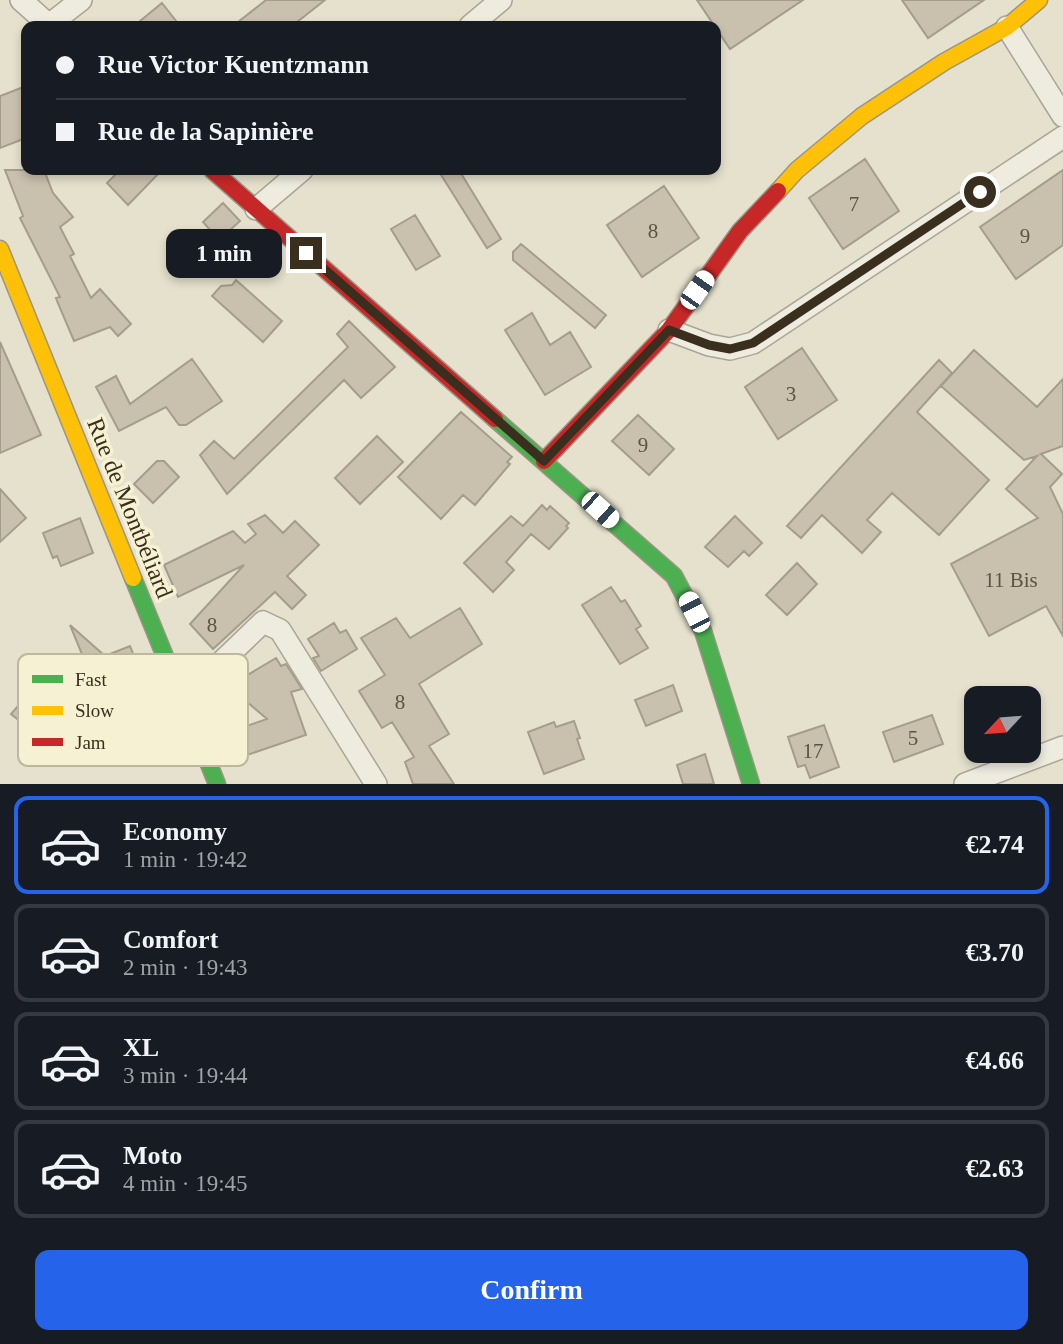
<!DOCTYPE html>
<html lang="en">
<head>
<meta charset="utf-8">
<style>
	body { margin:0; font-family:"Times New Roman",serif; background:#242831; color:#f1f3f6; height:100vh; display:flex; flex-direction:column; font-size:26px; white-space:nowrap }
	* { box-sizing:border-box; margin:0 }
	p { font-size:23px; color:#9ea1a6 }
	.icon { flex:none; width:38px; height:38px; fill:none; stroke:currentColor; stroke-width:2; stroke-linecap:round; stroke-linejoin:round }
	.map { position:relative; height:784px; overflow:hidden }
	.details { display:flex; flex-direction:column; background:#171b24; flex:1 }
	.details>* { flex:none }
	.top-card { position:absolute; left:21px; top:21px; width:700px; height:154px; border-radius:14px; box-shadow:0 4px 10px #0003; display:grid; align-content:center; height:154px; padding:0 35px; background:#171b24 }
	.needle { width:46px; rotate:244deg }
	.tools { position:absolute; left:964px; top:686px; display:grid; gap:14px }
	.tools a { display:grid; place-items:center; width:77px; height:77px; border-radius:14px; background:#171b24; box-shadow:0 4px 10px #0003; font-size:35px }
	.end { position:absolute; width:32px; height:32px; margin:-16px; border:9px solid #3a2f1e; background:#fff; box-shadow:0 0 0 4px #fff }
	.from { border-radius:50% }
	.bubble { position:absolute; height:49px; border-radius:14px; background:#171b24; box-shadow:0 4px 10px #0003; font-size:23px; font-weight:700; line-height:49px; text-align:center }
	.car { position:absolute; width:21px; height:42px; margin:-21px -10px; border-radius:9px; box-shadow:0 0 5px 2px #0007; background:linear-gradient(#fff 24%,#345 0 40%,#fff 0 76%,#345 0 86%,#fff 0) }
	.top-card b { display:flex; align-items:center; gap:24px; height:66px; font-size:26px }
	.top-card b+b { border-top:2px solid #363941 }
	.top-card i { width:18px; height:18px; background:#f1f3f6 }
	ul { padding:12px 0 0; list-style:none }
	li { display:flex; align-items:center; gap:21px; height:98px; margin:0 14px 10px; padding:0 21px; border:4px solid #363941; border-radius:14px }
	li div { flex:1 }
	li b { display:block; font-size:26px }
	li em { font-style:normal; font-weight:700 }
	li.active { border-color:#2563eb }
	li>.icon { width:63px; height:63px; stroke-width:1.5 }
	.action { display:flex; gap:14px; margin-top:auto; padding:14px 35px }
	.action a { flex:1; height:80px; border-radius:14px; background:#2563eb; color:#fff; font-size:28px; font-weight:700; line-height:80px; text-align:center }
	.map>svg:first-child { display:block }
	.building { fill:#cac0ae; stroke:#a59d8c; stroke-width:2 }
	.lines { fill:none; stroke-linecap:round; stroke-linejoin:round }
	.street-casing { stroke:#aaa596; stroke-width:24 }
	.fast-casing { stroke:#9a9586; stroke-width:19 }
	.slow-casing { stroke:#9a9586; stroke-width:19 }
	.jam-casing { stroke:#9a9586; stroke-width:19 }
	.street { stroke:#eeebdf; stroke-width:21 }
	.fast { stroke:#4caf50; stroke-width:16 }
	.slow { stroke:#ffc107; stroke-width:16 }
	.jam { stroke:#c62828; stroke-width:16 }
	.route { stroke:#3a2f1e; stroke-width:9 }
	.labels { text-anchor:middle; stroke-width:7; stroke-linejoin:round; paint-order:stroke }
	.number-label { font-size:21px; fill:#5e5342 }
	.street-label { font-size:24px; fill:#3a2f1e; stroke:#f7f1d3 }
	.key { fill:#f7f1d3; stroke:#beb79d; stroke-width:2 }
	.key-label { font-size:19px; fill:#3a2f1e }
</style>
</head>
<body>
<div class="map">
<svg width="1063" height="784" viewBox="0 0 1063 784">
	<rect width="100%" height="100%" fill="#e5e1cd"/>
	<!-- building -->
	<path class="building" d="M 266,0 L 325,0 L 292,26 L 233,26 Z
		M 697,0 L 803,0 L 730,49 Z
		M 902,0 L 984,0 L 928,38 Z
		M 162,3 L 180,26 L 134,26 Z
		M 26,86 L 26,138 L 0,148 L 0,96 Z
		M 865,159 L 899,211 L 843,249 L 809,198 Z
		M 5,170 L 44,170 L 53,193 L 73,217 L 60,227 L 74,254 L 70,256 L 91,298 L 100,289 L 131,324 L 118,336 L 110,327 L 74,341 L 57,301 L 56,298 L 60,297 L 20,218 L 23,216 Z
		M 120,170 L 162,170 L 128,205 L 107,183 Z
		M 438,170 L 459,170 L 501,239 L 487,248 Z
		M 1063,170 L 1063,245 L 1016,279 L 980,227 Z
		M 664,186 L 699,238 L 642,277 L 607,225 Z
		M 223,203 L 240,221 L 219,240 L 203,222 Z
		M 415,215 L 440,256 L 416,270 L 391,229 Z
		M 521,244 L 606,315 L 595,328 L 513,260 L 513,252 Z
		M 236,280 L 282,321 L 263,342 L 212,296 L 221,286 L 232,285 Z
		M 532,313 L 550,345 L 570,332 L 591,367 L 545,395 L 505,330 Z
		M 349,321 L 395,367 L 361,398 L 344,380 L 227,494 L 200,455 L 214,441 L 234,459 L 348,347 L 337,334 Z
		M 0,342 L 41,435 L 0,453 Z
		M 802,348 L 837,400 L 778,439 L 745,387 Z
		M 974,350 L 1037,407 L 1063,379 L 1063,446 L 1041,454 L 1062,474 L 1050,487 L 1063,514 L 1063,636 L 1046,606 L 989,636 L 951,564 L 1038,518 L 1006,489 L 1037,456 L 1024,460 L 941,386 Z
		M 192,359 L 222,401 L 186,425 L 179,425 L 166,407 L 119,431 L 96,387 L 116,376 L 130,404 Z
		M 939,360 L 952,373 L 917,412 L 989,480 L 939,535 L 892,493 L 867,520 L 881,532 L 862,553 L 822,515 L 801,538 L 787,526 Z
		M 461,412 L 512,457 L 507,462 L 510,464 L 475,505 L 463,495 L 441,519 L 398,477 Z
		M 638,415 L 674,449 L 649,475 L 612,441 Z
		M 377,436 L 403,462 L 360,504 L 335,478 Z
		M 157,461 L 164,461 L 179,477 L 153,503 L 134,484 Z
		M 0,489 L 26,518 L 0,542 Z
		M 542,505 L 547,510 L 550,506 L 569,523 L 566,526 L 568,528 L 549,549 L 531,534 L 506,562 L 514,570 L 493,592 L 464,563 L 511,516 L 523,526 Z
		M 265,515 L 283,533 L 295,521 L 319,545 L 287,576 L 306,595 L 292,609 L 275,592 L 213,649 L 190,624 L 244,565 L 178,597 L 164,565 L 233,531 L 245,543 L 256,534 L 248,524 Z
		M 735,516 L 762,543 L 749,556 L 744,551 L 728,567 L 705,547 Z
		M 80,518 L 93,553 L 61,566 L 57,556 L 53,558 L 43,533 Z
		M 797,563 L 817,584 L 787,615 L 766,595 Z
		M 611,587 L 621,602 L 625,600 L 641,626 L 636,629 L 648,648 L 620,664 L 582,605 Z
		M 460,608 L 482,644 L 419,684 L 449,734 L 429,746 L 454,784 L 413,784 L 405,762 L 414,757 L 392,722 L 382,728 L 359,691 L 385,675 L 361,638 L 396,618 L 410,638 Z
		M 334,623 L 340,633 L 346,630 L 357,649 L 321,671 L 313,658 L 319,656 L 308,639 Z
		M 70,625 L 105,656 L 130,646 L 144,681 L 100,698 Z
		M 276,658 L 281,666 L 286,664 L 302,689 L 291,692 L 306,735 L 247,755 L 238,729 L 267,719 L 240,696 L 236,682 Z
		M 673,685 L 682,711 L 646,726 L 635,700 Z
		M 31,691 L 73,725 L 55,749 L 11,714 Z
		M 932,715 L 943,744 L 894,762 L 883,732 Z
		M 574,721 L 580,738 L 577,739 L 584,759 L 544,774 L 528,732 L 554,722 L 556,727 Z
		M 824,725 L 839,767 L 810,778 L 805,765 L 798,767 L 788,737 Z
		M 705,754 L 714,784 L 683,784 L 677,765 Z"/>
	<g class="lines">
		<!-- street casing -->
		<g class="street-casing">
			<path id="street" d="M 21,0 L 50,26
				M 49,25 L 81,0
				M 470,26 L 501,0
				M 1007,27 L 1063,116
				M 256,209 L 302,170
				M 669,330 L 709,345 L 730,349 L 753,343 L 1063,137
				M 182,700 L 263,622 L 280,630 L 376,784
				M 965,784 L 1063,747"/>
		</g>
		<!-- fast casing -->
		<g class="fast-casing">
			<path id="fast" d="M 495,419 L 674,576 L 703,631 L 751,784
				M 133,578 L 217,784"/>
		</g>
		<!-- slow casing -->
		<g class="slow-casing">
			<path id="slow" d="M 778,191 L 797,170 L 862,116 L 944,62 L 1007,27 L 1039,0
				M 0,249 L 133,578"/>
		</g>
		<!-- jam casing -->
		<g class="jam-casing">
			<path id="jam" d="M 212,170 L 495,419
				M 544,461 L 669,330 L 740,231 L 778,191"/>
		</g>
		<!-- street -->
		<use href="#street" class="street"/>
		<!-- fast -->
		<use href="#fast" class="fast"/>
		<!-- slow -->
		<use href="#slow" class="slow"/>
		<!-- jam -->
		<use href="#jam" class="jam"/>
	</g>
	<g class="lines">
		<!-- route -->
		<path class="route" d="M 306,253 L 544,461 L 669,330 L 709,345 L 730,349 L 753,343 L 980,192"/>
	</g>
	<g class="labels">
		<!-- number labels -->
		<g class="number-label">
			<text x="854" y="211">7</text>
			<text x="653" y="238">8</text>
			<text x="1025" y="243">9</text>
			<text x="791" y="401">3</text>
			<text x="643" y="452">9</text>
			<text x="1011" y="587">11 Bis</text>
			<text x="212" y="632">8</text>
			<text x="400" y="709">8</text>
			<text x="913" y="745">5</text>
			<text x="813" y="758">17</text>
		</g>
		<!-- street labels -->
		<g class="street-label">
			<text transform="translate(130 508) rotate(68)" y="8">Rue de Montbéliard</text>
		</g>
	</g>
	<!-- legend -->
	<rect x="18" y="654" width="230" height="112" rx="10" class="key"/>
	<rect x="32" y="675" width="31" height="8" fill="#4caf50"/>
	<rect x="32" y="706" width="31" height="9" fill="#ffc107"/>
	<rect x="32" y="738" width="31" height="8" fill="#c62828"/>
	<g class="key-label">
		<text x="75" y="686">Fast</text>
		<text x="75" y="717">Slow</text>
		<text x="75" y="749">Jam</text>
	</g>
</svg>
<div class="tools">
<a><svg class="needle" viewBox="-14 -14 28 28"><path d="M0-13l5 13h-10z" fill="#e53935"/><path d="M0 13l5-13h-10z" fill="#9ea1a6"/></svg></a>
</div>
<i class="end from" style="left:980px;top:192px"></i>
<i class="end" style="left:306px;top:253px"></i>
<div class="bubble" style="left:166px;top:229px;width:116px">1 min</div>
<i class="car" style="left:697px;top:290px;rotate:35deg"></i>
<i class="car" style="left:600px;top:510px;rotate:132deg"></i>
<i class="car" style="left:694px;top:612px;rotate:333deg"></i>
<div class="top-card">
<b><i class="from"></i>Rue Victor Kuentzmann</b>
<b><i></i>Rue de la Sapinière</b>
</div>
</div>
<section class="details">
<ul>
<li class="active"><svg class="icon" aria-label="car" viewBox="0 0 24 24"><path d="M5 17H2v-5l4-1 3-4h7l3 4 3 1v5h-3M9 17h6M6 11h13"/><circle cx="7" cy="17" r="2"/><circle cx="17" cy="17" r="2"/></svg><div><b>Economy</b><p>1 min · 19:42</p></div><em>€2.74</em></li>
<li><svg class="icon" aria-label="car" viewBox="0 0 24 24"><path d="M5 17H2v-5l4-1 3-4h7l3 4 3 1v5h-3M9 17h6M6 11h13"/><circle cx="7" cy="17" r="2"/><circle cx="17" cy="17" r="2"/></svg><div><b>Comfort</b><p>2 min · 19:43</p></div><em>€3.70</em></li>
<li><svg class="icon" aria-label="car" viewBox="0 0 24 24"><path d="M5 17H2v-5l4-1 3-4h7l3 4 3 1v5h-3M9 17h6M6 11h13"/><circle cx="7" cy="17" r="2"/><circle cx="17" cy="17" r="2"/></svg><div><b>XL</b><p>3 min · 19:44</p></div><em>€4.66</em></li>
<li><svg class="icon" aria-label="car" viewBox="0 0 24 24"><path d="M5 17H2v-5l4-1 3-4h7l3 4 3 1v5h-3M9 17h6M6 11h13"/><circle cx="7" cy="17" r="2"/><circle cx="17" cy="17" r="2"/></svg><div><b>Moto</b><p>4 min · 19:45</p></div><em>€2.63</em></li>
</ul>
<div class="action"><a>Confirm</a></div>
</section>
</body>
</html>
